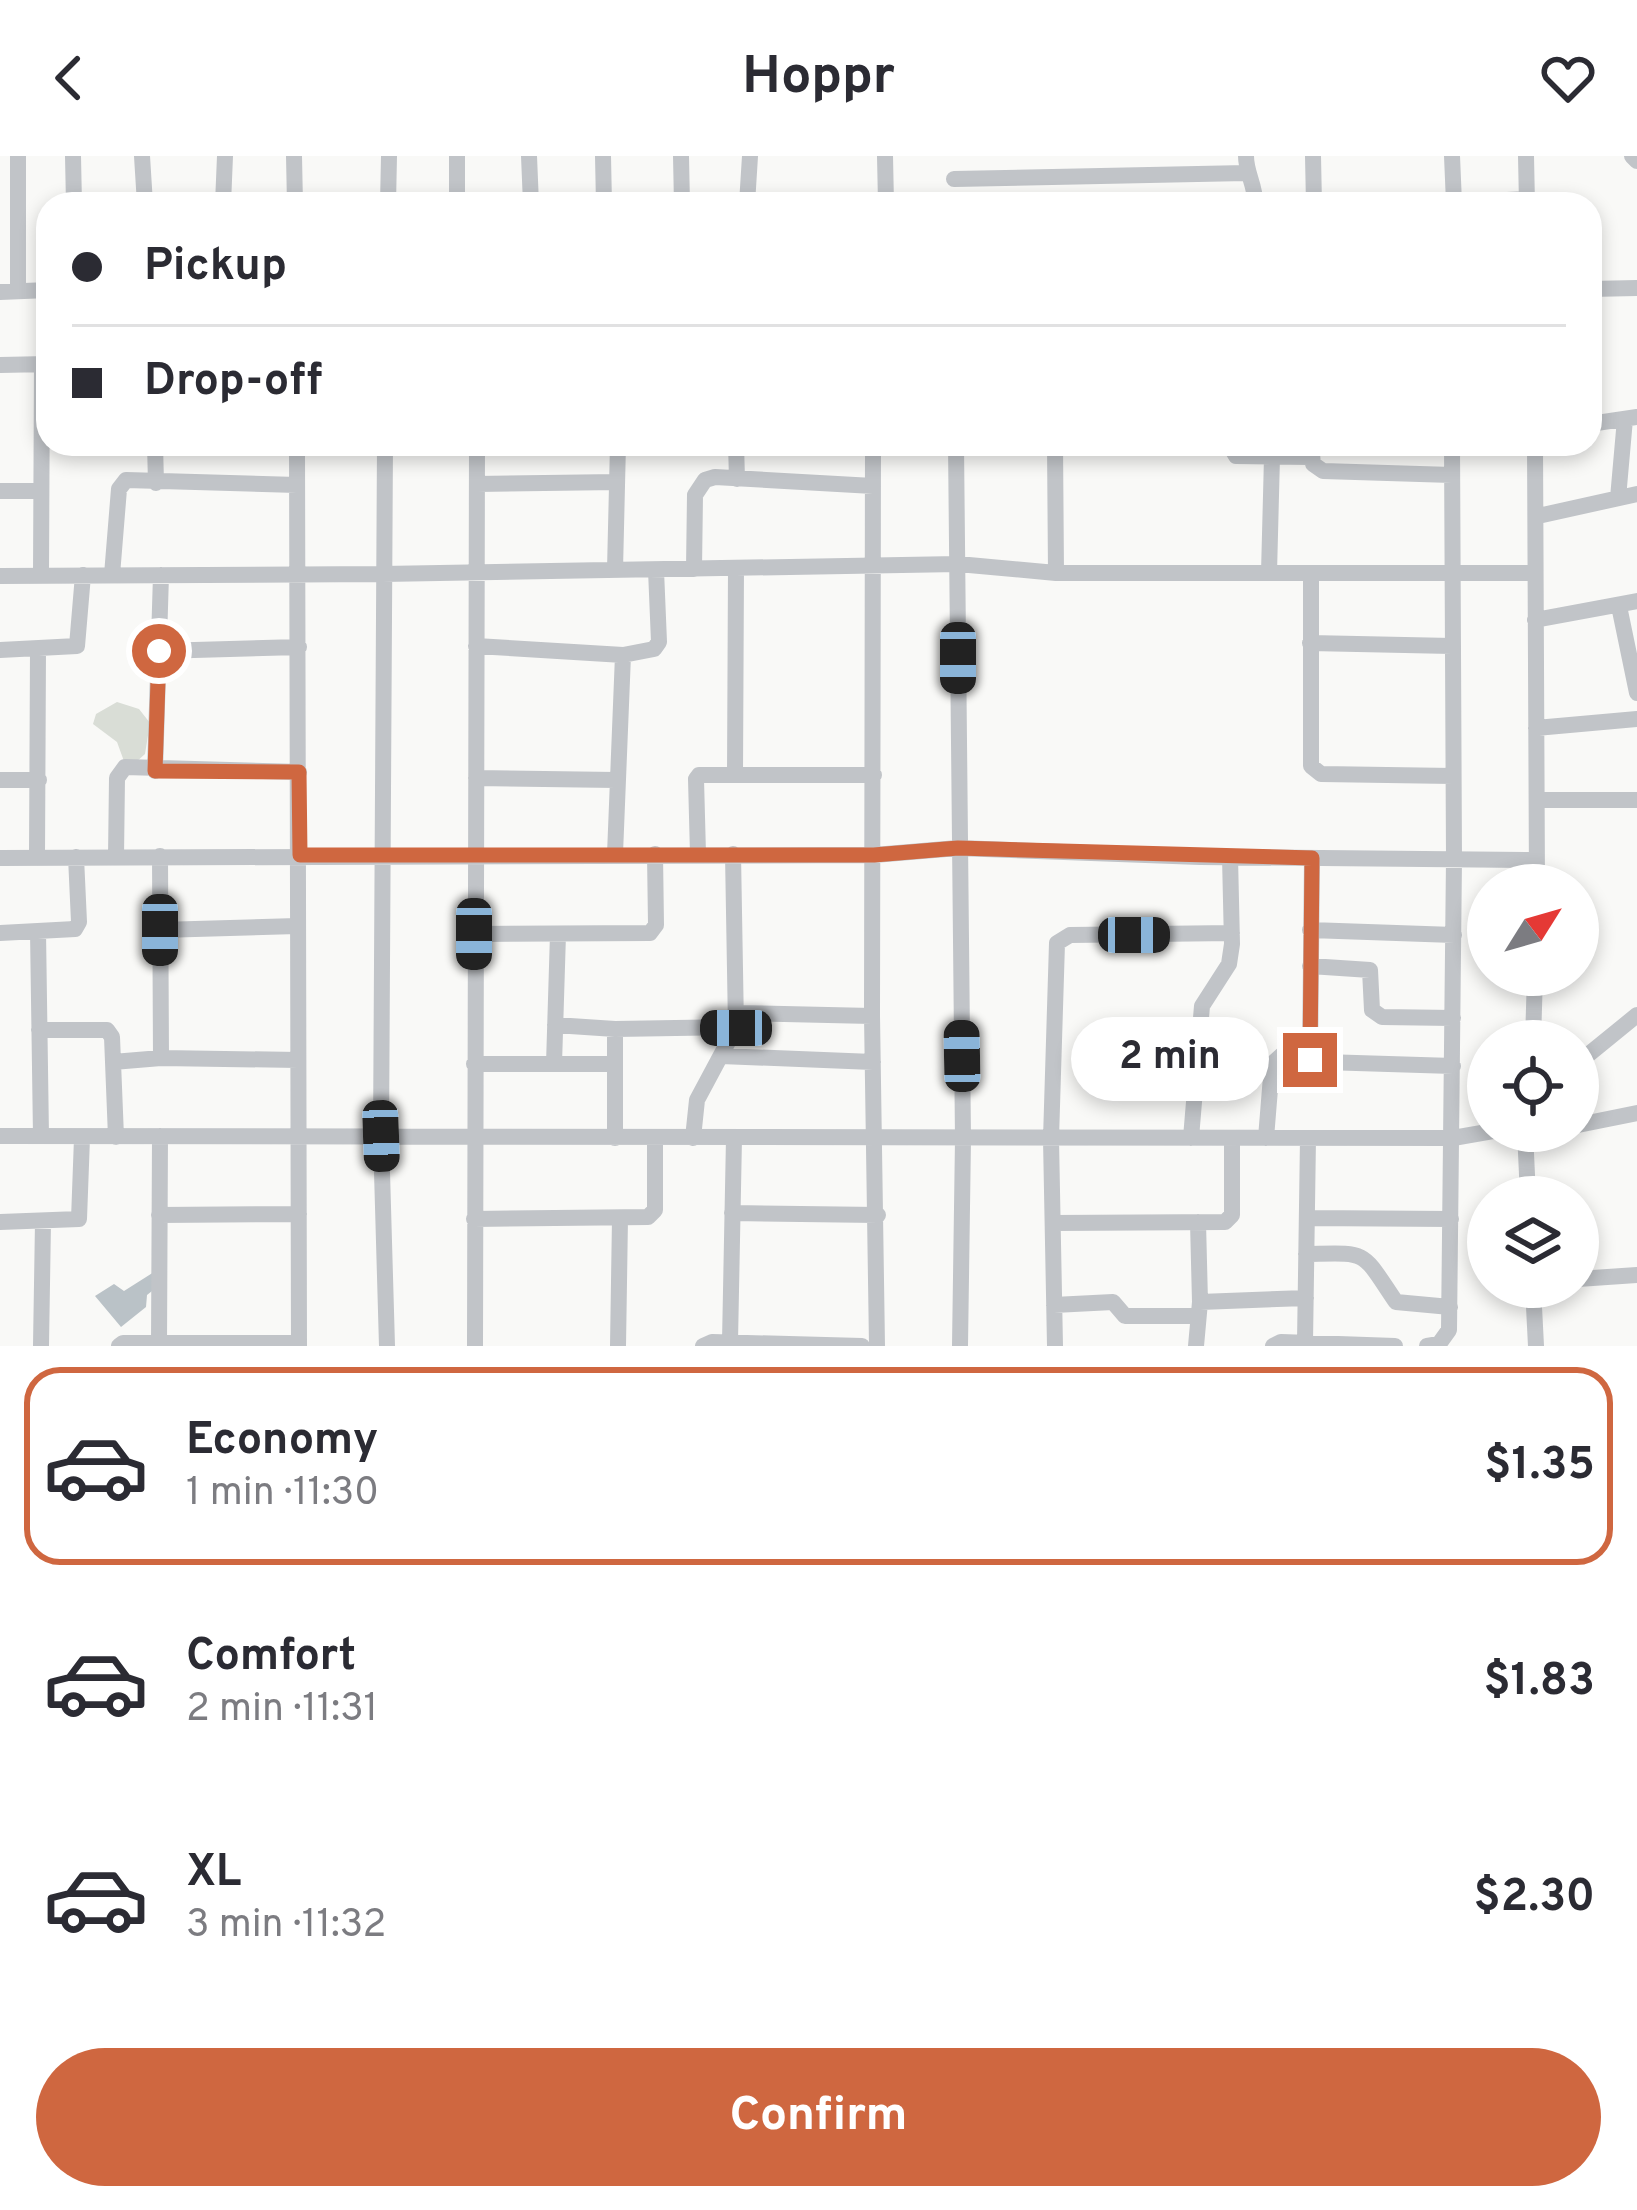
<!DOCTYPE html>
<html lang="en">
<head>
<meta charset="utf-8">
<style>
	body { margin:0; font-family:Overpass,sans-serif; background:#f2f2f3; color:#2b2b33; height:100vh; display:flex; flex-direction:column; font-size:45px; white-space:nowrap }
	* { box-sizing:border-box; margin:0 }
	p { font-size:39px; color:#7c7c81 }
	.icon { flex:none; width:66px; height:66px; fill:none; stroke:currentColor; stroke-width:2; stroke-linecap:round; stroke-linejoin:round }
	.map { position:relative; height:1190px; overflow:hidden }
	.drawer { display:flex; flex-direction:column; background:#fff; flex:1 }
	.drawer>* { flex:none }
	.top-card { position:absolute; left:36px; top:36px; width:1566px; height:264px; border-radius:36px; box-shadow:0 6px 18px #0003; display:grid; align-content:center; height:264px; padding:0 36px; background:#fff }
	.needle { width:78px; rotate:53deg }
	.fabs { position:absolute; left:1467px; top:708px; display:grid; gap:24px }
	.fabs a { display:grid; place-items:center; width:132px; height:132px; border-radius:50%; background:#fff; box-shadow:0 6px 18px #0003; font-size:60px }
	.end { position:absolute; width:54px; height:54px; margin:-27px; border:15px solid #cf6740; background:#fff; box-shadow:0 0 0 6px #fff }
	.from { border-radius:50% }
	.bubble { position:absolute; height:84px; border-radius:42px; background:#fff; box-shadow:0 6px 18px #0003; font-size:39px; font-weight:700; line-height:84px; text-align:center }
	.car { position:absolute; width:36px; height:72px; margin:-36px -18px; border-radius:15px; box-shadow:0 0 9px 3px #0007; background:linear-gradient(#222 24%,#8ab4d8 0 40%,#222 0 76%,#8ab4d8 0 86%,#222 0) }
	.top-card b { display:flex; align-items:center; gap:42px; height:114px; font-size:45px }
	.top-card b+b { border-top:3px solid #e1e1e2 }
	.top-card i { width:30px; height:30px; background:#2b2b33 }
	ul { padding:21px 0 0; list-style:none }
	li { display:flex; align-items:center; gap:36px; height:198px; margin:0 24px 18px; padding:0 12px; border:6px solid transparent; border-radius:36px }
	li div { flex:1 }
	li b { display:block; font-size:45px }
	li em { font-style:normal; font-weight:700 }
	li.active { border-color:#cf6740 }
	li>.icon { width:108px; height:108px; stroke-width:1.5 }
	.button { display:flex; gap:24px; margin-top:auto; padding:24px 36px }
	.button a { flex:1; height:138px; border-radius:72px; background:#cf6740; color:#fff; font-size:48px; font-weight:700; line-height:138px; text-align:center }
	header { display:flex; justify-content:space-between; align-items:center; height:156px; padding:0 36px; background:#fff; font-size:54px; font-weight:700 }
	.map>svg:first-child { display:block }
	.green { fill:#d9ddd6 }
	.water { fill:#bac2c7 }
	.lines { fill:none; stroke-linecap:round; stroke-linejoin:round }
	.minor { stroke:#c1c4c8; stroke-width:16 }
	.route { stroke:#cf6740; stroke-width:15 }
</style>
</head>
<body>
<header><svg class="icon" aria-label="back" viewBox="0 0 24 24"><path d="M15 5l-7 7 7 7"/></svg>Hoppr<svg class="icon" aria-label="heart" viewBox="0 0 24 24"><path d="M12 20l-8-8c-3-5 5-10 8-4 3-6 11-1 8 4z"/></svg></header>
<div class="map">
<svg width="1637" height="1190" viewBox="0 0 1637 1190">
	<rect width="100%" height="100%" fill="#f9f9f7"/>
	<!-- green -->
	<path class="green" d="M 117,546 L 139,553 L 150,567 L 145,598 L 135,607 L 125,608 L 117,586 L 93,568 L 96,558 Z"/>
	<!-- water -->
	<path class="water" d="M 154,1116 L 157,1131 L 147,1139 L 146,1151 L 121,1171 L 95,1140 L 114,1128 L 124,1135 Z"/>
	<g class="lines">
		<!-- minor -->
		<path class="minor" d="M 18,0 L 18,135
			M 73,0 L 74,48
			M 142,0 L 145,48
			M 294,0 L 295,48
			M 529,0 L 531,48
			M 603,0 L 604,48
			M 681,0 L 682,48
			M 885,0 L 886,47
			M 1246,0 C 1246,18 1256,30 1255,48
			M 1313,0 L 1314,48
			M 1452,0 L 1454,47
			M 1526,0 L 1527,48
			M 1632,0 L 1637,5
			M 954,23 L 1246,17
			M 223,48 L 225,0
			M 388,48 L 389,0
			M 457,48 L 457,0
			M 747,48 L 750,0
			M 829,48 L 954,46
			M 1430,48 L 1527,43
			M 1590,133 L 1637,132
			M 0,136 L 48,134
			M 0,209 L 48,208
			M 1590,268 L 1637,261
			M 155,288 L 156,327
			M 297,288 L 299,1190
			M 385,288 L 381,981 L 387,1190
			M 736,288 L 737,323
			M 873,288 L 872,860 L 877,1190
			M 956,288 L 963,983 L 960,1190
			M 1055,288 L 1056,417
			M 1092,288 L 1229,288
			M 1229,288 L 1236,300 L 1310,301
			M 1311,288 L 1313,308 L 1323,315 L 1452,319
			M 1535,288 L 1537,729
			M 477,328 L 617,326
			M 0,335 L 41,335
			M 1618,342 L 1625,263
			M 1538,360 L 1637,338
			M 694,413 L 695,339 L 705,324 L 715,321 L 873,330
			M 615,414 L 618,288
			M 1269,417 L 1272,301
			M 1311,417 L 1311,610 L 1321,618 L 1453,620
			M 41,419 L 42,208
			M 112,419 L 119,333 L 126,324 L 297,329
			M 0,420 L 383,418 L 958,408 L 1056,417 L 1535,417
			M 1619,450 L 1637,537
			M 1535,464 L 1637,445
			M 1310,487 L 1452,490
			M 476,490 L 623,499 L 654,493 L 659,486 L 656,414
			M 0,494 L 77,490 L 83,419
			M 159,495 L 299,491
			M 1536,572 L 1637,563
			M 155,615 L 161,419
			M 735,618 L 736,412
			M 476,622 L 616,624
			M 0,624 L 39,624
			M 1537,644 L 1637,644
			M 615,698 L 623,499
			M 698,698 L 696,623 L 699,619 L 874,619
			M 160,700 L 161,902
			M 37,701 L 38,494
			M 116,701 L 117,622 L 125,611 L 299,616
			M 0,702 L 874,699 L 958,692 L 1200,701 L 1537,704
			M 160,774 L 297,770
			M 1310,774 L 1454,779
			M 38,775 L 41,980
			M 0,777 L 75,773 L 79,766 L 76,701
			M 474,778 L 650,777 L 656,769 L 655,698
			M 1310,810 L 1370,814 L 1372,854 L 1382,861 L 1453,862
			M 736,857 L 872,860
			M 555,869 L 615,873
			M 39,874 L 107,874 L 112,881 L 113,906
			M 1533,885 L 1535,819
			M 721,900 L 873,906
			M 1310,904 L 1312,702
			M 1578,907 L 1637,859
			M 474,908 L 615,908 L 615,982
			M 554,908 L 558,778
			M 615,908 L 615,873 L 736,871
			M 1578,969 L 1637,957
			M 1525,975 L 1528,1041
			M 0,980 L 1453,982 L 1493,975
			M 116,981 L 113,906 L 161,902 L 298,904
			M 693,982 L 697,944 L 736,871 L 733,698
			M 1191,982 L 1202,850 L 1229,808 L 1232,788 L 1230,701
			M 1266,982 L 1272,908 L 1282,899 L 1324,906 L 1453,910
			M 732,1057 L 878,1059
			M 159,1059 L 299,1058
			M 1307,1062 L 1451,1063
			M 474,1063 L 648,1061 L 655,1054 L 655,982
			M 0,1066 L 79,1063 L 82,982
			M 1053,1067 L 1225,1066 L 1232,1059 L 1232,982
			M 1306,1098 C 1370,1097 1360,1093 1396,1146 L 1450,1151
			M 1578,1123 L 1637,1119
			M 1533,1131 L 1536,1190
			M 1200,1146 L 1306,1142
			M 1054,1149 L 1113,1146 L 1125,1160 L 1198,1160
			M 730,1186 L 734,982
			M 1305,1187 L 1308,982
			M 159,1188 L 160,980
			M 41,1190 L 43,1066
			M 119,1190 L 123,1187 L 299,1187
			M 475,1190 L 477,288
			M 618,1190 L 620,1062
			M 703,1190 L 712,1186 L 862,1190
			M 1055,1190 L 1051,983 L 1057,787 L 1070,779 L 1232,777
			M 1196,1190 L 1200,1146 L 1198,1066
			M 1273,1190 L 1281,1186 L 1395,1190
			M 1427,1190 L 1439,1188 L 1449,1174 L 1454,703 L 1452,288"/>
	</g>
	<g class="lines">
		<!-- route -->
		<path class="route" d="M 159,495 L 155,615 L 299,616 L 300,699 L 874,699 L 958,692 L 1312,702 L 1310,904"/>
	</g>
</svg>
<div class="fabs">
<a><svg class="needle" viewBox="-14 -14 28 28"><path d="M0-13l5 13h-10z" fill="#e53935"/><path d="M0 13l5-13h-10z" fill="#7c7c81"/></svg></a>
<a><svg class="icon" aria-label="locate" viewBox="0 0 24 24"><circle cx="12" cy="12" r="6"/><path d="M12 2v4M12 18v4M2 12h4M18 12h4"/></svg></a>
<a><svg class="icon" aria-label="layers" viewBox="0 0 24 24"><path d="M12 4l9 5-9 5-9-5zM3 14l9 5 9-5"/></svg></a>
</div>
<i class="end from" style="left:159px;top:495px"></i>
<i class="end" style="left:1310px;top:904px"></i>
<div class="bubble" style="left:1071px;top:861px;width:198px">2 min</div>
<i class="car" style="left:958px;top:502px;rotate:180deg"></i>
<i class="car" style="left:160px;top:774px;rotate:180deg"></i>
<i class="car" style="left:474px;top:778px;rotate:180deg"></i>
<i class="car" style="left:1134px;top:779px;rotate:90deg"></i>
<i class="car" style="left:736px;top:872px;rotate:270deg"></i>
<i class="car" style="left:962px;top:900px;rotate:359deg"></i>
<i class="car" style="left:381px;top:980px;rotate:178deg"></i>
<div class="top-card">
<b><i class="from"></i>Pickup</b>
<b><i></i>Drop-off</b>
</div>
</div>
<section class="drawer">
<ul>
<li class="active"><svg class="icon" aria-label="car" viewBox="0 0 24 24"><path d="M5 17H2v-5l4-1 3-4h7l3 4 3 1v5h-3M9 17h6M6 11h13"/><circle cx="7" cy="17" r="2"/><circle cx="17" cy="17" r="2"/></svg><div><b>Economy</b><p>1 min · 11:30</p></div><em>$1.35</em></li>
<li><svg class="icon" aria-label="car" viewBox="0 0 24 24"><path d="M5 17H2v-5l4-1 3-4h7l3 4 3 1v5h-3M9 17h6M6 11h13"/><circle cx="7" cy="17" r="2"/><circle cx="17" cy="17" r="2"/></svg><div><b>Comfort</b><p>2 min · 11:31</p></div><em>$1.83</em></li>
<li><svg class="icon" aria-label="car" viewBox="0 0 24 24"><path d="M5 17H2v-5l4-1 3-4h7l3 4 3 1v5h-3M9 17h6M6 11h13"/><circle cx="7" cy="17" r="2"/><circle cx="17" cy="17" r="2"/></svg><div><b>XL</b><p>3 min · 11:32</p></div><em>$2.30</em></li>
</ul>
<div class="button"><a>Confirm</a></div>
</section>
</body>
</html>
